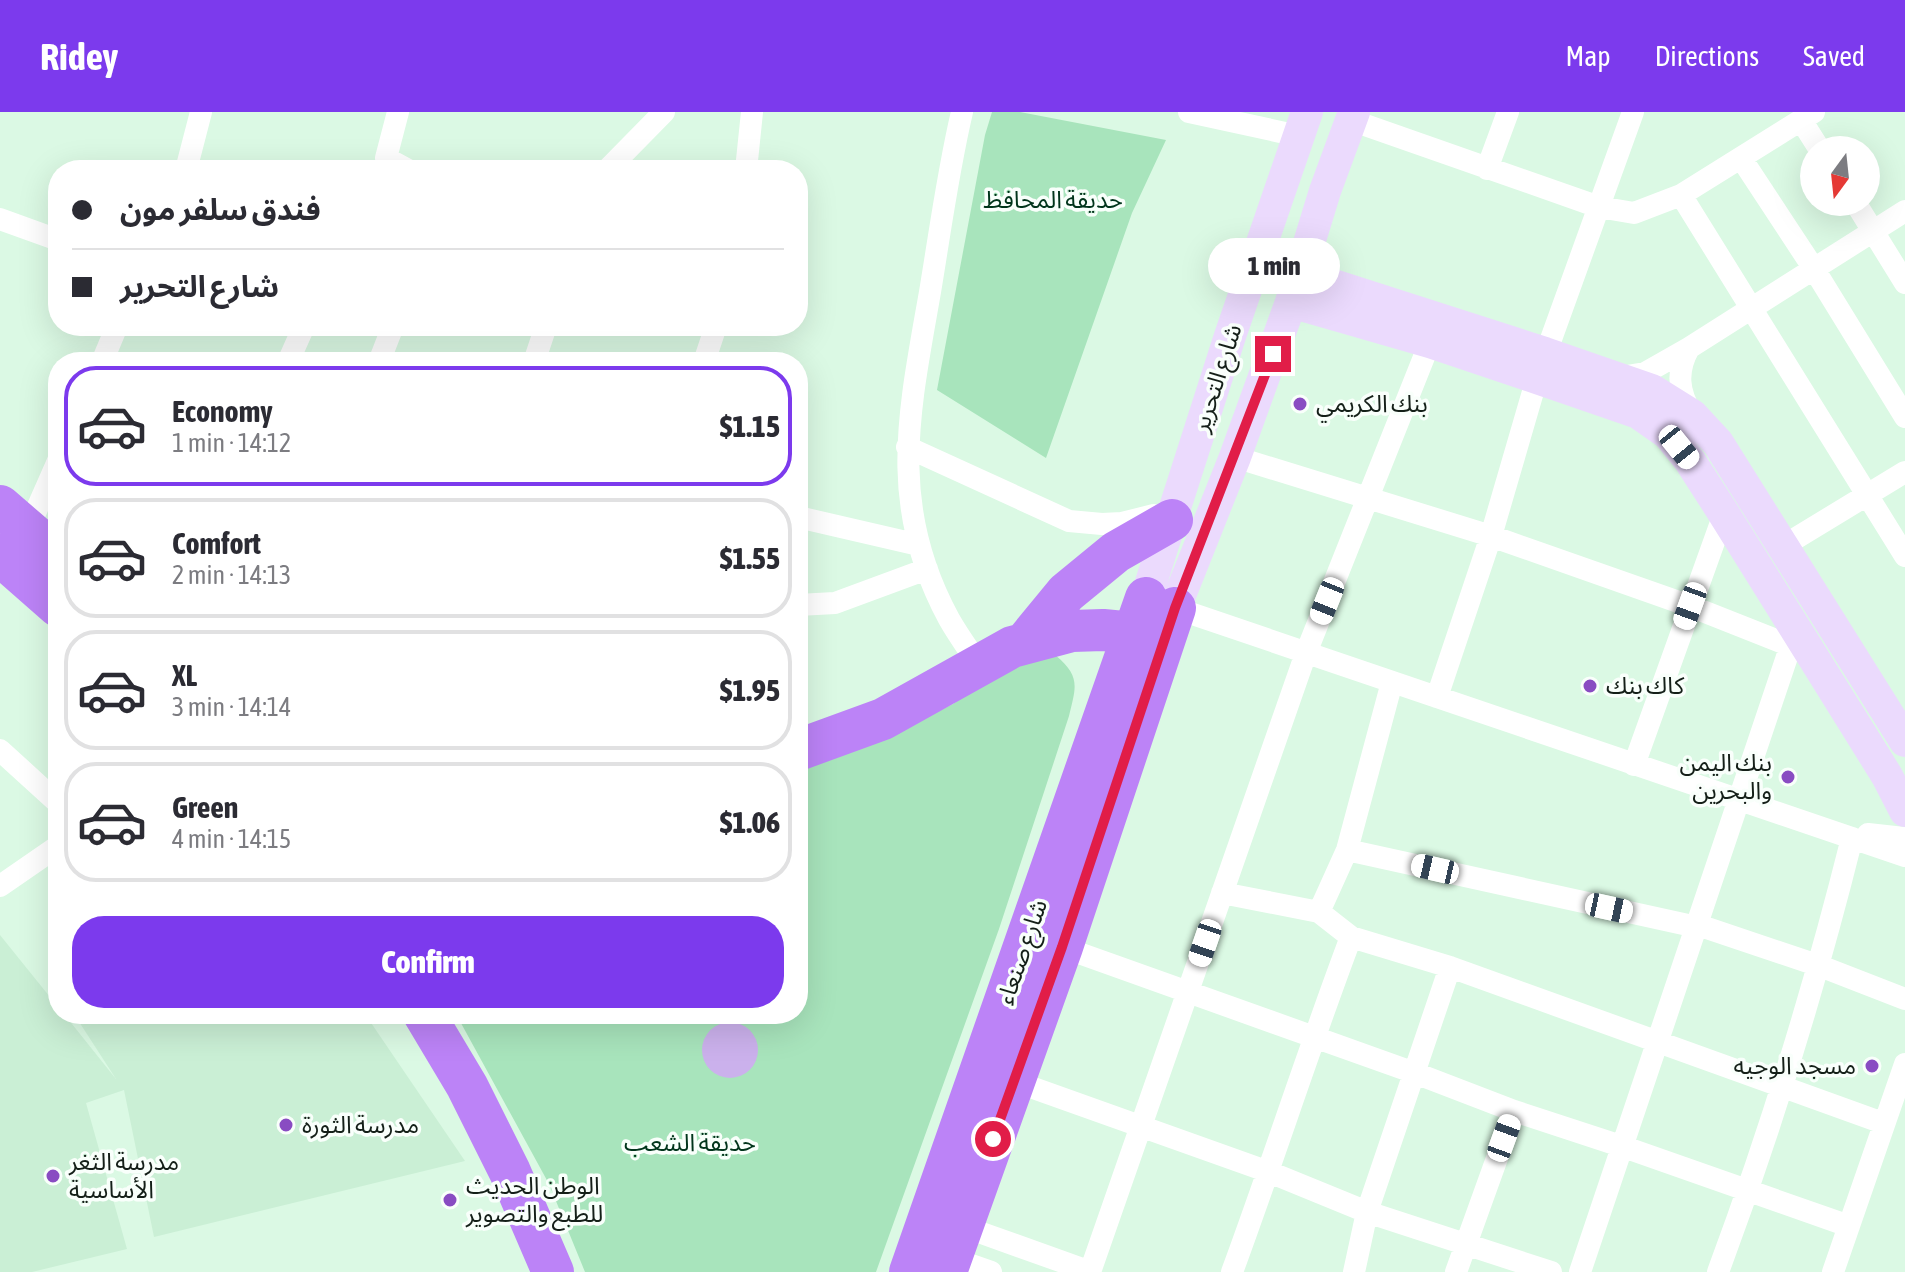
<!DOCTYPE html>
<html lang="en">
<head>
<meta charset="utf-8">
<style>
	body { margin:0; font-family:"Asap Condensed","Noto Sans Arabic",sans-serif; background:#f2f2f3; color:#2b2b33; height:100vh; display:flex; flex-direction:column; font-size:30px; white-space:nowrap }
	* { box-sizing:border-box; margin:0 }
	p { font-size:26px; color:#7c7c81 }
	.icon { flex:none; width:44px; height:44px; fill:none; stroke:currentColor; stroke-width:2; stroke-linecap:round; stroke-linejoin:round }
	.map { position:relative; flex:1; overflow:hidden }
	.drawer { position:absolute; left:48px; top:240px; width:760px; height:672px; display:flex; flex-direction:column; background:#fff; border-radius:32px; box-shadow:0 8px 32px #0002 }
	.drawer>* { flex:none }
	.banner { position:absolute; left:48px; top:48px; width:760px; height:176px; border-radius:32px; box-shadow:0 8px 32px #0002; display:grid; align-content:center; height:176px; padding:0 24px; background:#fff }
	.needle { width:52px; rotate:195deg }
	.buttons { position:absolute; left:1800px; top:24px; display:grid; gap:16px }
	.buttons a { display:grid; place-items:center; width:80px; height:80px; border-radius:50%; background:#fff; box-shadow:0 8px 32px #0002; font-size:40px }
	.end { position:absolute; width:36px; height:36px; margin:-18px; border:10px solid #e11d48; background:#fff; box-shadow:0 0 0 4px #fff }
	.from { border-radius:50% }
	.bubble { position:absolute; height:56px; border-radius:28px; background:#fff; box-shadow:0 8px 32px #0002; font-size:26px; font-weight:800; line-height:56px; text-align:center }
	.car { position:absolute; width:24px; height:48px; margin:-24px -12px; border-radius:10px; box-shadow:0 0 6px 2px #0007; background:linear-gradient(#fff 24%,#345 0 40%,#fff 0 76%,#345 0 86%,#fff 0) }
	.banner b { display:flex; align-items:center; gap:28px; height:76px; font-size:30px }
	.banner b+b { border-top:2px solid #e1e1e2 }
	.banner i { width:20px; height:20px; background:#2b2b33 }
	ul { padding:14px 0 0; list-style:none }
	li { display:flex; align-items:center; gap:24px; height:120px; margin:0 16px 12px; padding:0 8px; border:4px solid #e1e1e2; border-radius:32px }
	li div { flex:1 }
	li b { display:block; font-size:30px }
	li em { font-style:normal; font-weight:800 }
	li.active { border-color:#7c3aed }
	li>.icon { width:72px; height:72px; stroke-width:1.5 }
	.button { display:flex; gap:16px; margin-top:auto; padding:16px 24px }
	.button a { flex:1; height:92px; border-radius:32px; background:#7c3aed; color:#fff; font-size:32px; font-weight:800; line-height:92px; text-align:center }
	header { display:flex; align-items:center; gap:48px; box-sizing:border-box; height:112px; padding:0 40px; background:#7c3aed; color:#fff }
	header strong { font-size:38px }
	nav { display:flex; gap:44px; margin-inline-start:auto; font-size:28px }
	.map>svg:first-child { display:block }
	.built { fill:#caefd5 }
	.green { fill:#a8e4bc }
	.water { fill:#cbb1ec }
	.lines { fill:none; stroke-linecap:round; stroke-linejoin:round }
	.street { stroke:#fff; stroke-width:22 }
	.secondary { stroke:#ebdafd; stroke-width:32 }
	.highway { stroke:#bc83f7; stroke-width:42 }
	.route { stroke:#e11d48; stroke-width:10 }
	.poi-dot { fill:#894cc2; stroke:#f9fffb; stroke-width:3 }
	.labels { text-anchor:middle; stroke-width:7; stroke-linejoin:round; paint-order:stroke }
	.park-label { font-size:24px; fill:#01351b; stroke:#f9fffb }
	.street-label { font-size:24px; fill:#141f18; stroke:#f9fffb }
	.poi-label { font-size:24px; fill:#141f18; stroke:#f9fffb; text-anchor:start }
</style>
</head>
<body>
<header>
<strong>Ridey</strong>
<nav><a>Map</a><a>Directions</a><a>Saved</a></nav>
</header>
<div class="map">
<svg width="1905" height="1160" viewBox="0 0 1905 1160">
	<rect width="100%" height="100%" fill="#dbf9e4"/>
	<!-- built -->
	<path class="built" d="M 0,823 L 58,895 L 58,902 L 64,902 L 116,967 L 74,902 L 365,902 L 465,1049 L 154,1125 L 124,978 L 86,991 L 127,1137 L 32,1160 L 0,1160 Z"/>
	<!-- green -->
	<path class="green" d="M 992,0 L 1020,0 L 1166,28 L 1132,101 L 1046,346 L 937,278 L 985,23 Z
		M 1055,543 C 1081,564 1076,575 1069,604 L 999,817 L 876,1160 L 585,1160 L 549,1072 L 456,902 L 798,902 L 798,656 L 869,633 L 953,592 L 1016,546 Z"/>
	<!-- water -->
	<path class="water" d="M702 938a28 28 0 1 1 56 0a28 28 0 1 1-56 0Z"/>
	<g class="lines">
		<!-- street -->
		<path class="street" d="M 398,0 L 386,46 L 408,58
			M 962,0 C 948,59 940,120 930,180 C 909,300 887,393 949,507 C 958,523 969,538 979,553
			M 1189,0 L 1299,24
			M 1351,8 L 1599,95 L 1634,101 L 1681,83 L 1814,0
			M 1801,8 L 1820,38
			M 1741,46 L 1814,157 L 1905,305
			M 1487,57 L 1508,0
			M 186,58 L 201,0
			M 607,58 L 664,0
			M 746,58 L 752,0
			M 1681,83 L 1905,444
			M 1855,90 L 1905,171
			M 0,107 L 58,128
			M 1689,236 L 1905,99
			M 102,250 L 117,214
			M 288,250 L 304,214
			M 379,250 L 393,214
			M 534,250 L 546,214
			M 704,250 L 716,214
			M 1621,265 L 1645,261 L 1689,236 C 1676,259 1678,280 1692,302
			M 907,335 L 1069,409 L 1102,412 L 1122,411 L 1154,403
			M 1235,345 L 1491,424 L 1690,494 L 1791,534
			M 798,405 L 919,433
			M 28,417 L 58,349
			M 1783,434 L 1905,360
			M 798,493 L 835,491 L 927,457
			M 1175,496 L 1905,744
			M 1437,585 L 1491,424 L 1537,266 L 1633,0
			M 0,638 L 58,691
			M 1634,653 L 1724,402
			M 1868,722 L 1905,726
			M 1347,738 L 1697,815 L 1698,813 L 1820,854 L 1905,887
			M 0,774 L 58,734
			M 1222,781 L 1319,800 L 1351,825 L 1450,855 L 1883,1011
			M 1319,800 L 1347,738 L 1392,570
			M 1062,835 L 1415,961 L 1514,999 L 1624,1035 L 1849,1114
			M 1014,969 L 1269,1060 L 1367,1100 L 1551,1160
			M 962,1114 L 1091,1160
			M 951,1146 L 991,1160
			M 1090,1160 L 1306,541 L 1430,230
			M 1232,1160 C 1273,1049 1309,936 1351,825
			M 1354,1160 L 1367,1100 L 1450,855
			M 1456,1160 L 1514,999
			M 1580,1160 L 1796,518
			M 1718,1160 C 1771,1018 1815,874 1852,726
			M 1833,1160 L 1905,952"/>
		<!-- secondary -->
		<path class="secondary" d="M 1299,162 L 1545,241 L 1652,278 L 1692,303 L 1718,331 L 1905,629
			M 1291,190 L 1430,230 L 1537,266 L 1638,301 L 1668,322 L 1690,349 L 1724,402 L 1887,664 L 1905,699
			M 1146,486 L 1230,224 L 1307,0
			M 1175,496 L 1235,345 L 1291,190 L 1325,79 L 1354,0"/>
		<!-- highway -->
		<path class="highway" d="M 0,394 L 58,444
			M 0,443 L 58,494
			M 1025,531 L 1066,481 L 1116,440 L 1172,408
			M 798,638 L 883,607 L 1012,535 L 1072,519 L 1103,518 L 1134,521
			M 424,902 L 467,974 L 510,1060 L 553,1160
			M 910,1160 L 1146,486
			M 946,1160 L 1062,835 L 1175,496"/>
	</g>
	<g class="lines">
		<!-- route -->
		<path class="route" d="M 993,1027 L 1062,835 L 1175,496 L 1273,242"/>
	</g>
	<!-- markers -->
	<g class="poi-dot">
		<circle cx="1300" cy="292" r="8"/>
		<circle cx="1590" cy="574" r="8"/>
		<circle cx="1788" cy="665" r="8"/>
		<circle cx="1872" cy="954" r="8"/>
		<circle cx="286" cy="1013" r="8"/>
		<circle cx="53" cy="1064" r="8"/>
		<circle cx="450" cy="1088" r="8"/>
	</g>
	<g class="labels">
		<!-- park labels -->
		<g class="park-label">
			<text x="1053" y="96">حديقة المحافظ</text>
			<text x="690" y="1039">حديقة الشعب</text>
		</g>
		<!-- street labels -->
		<g class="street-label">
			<text transform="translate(1217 266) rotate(-72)" y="8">شارع التحرير</text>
			<text transform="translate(1022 840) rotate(-71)" y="8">شارع صنعاء</text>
		</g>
		<!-- poi labels -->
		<g class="poi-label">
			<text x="1316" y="300">بنك الكريمي</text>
			<text x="1606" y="582">كاك بنك</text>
			<text x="1772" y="659" text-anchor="end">بنك اليمن<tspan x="1772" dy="28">والبحرين</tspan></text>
			<text x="1856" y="962" text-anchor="end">مسجد الوجيه</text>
			<text x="302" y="1021">مدرسة الثورة</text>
			<text x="69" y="1058">مدرسة الثغر<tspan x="69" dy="28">الأساسية</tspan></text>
			<text x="466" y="1082">الوطن الحديث<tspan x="466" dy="28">للطبع والتصوير</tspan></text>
		</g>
	</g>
</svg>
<div class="buttons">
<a><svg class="needle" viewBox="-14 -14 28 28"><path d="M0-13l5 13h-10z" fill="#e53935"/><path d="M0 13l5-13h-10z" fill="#7c7c81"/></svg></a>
</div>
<i class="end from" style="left:993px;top:1027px"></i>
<i class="end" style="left:1273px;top:242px"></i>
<div class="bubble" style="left:1208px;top:126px;width:132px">1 min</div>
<i class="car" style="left:1679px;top:335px;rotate:141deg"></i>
<i class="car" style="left:1327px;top:489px;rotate:202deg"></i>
<i class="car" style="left:1690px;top:494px;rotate:200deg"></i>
<i class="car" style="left:1435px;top:757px;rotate:283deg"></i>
<i class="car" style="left:1609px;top:796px;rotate:102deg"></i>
<i class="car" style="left:1205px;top:831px;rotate:199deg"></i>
<i class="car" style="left:1504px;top:1026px;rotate:20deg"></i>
<div class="banner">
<b><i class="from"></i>فندق سلفر مون</b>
<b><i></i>شارع التحرير</b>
</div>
<section class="drawer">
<ul>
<li class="active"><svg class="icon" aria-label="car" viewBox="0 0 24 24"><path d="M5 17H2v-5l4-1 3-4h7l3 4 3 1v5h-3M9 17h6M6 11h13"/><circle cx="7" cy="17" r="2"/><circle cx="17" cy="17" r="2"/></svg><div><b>Economy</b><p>1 min · 14:12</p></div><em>$1.15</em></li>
<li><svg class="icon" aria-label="car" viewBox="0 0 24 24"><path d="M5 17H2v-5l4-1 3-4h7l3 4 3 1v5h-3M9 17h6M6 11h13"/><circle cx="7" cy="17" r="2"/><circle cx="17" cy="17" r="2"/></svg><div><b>Comfort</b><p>2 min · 14:13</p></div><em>$1.55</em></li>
<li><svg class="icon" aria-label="car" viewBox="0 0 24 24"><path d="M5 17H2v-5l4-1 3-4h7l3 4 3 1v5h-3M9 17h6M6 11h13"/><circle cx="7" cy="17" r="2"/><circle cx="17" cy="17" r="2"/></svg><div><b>XL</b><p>3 min · 14:14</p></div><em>$1.95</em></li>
<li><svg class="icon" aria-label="car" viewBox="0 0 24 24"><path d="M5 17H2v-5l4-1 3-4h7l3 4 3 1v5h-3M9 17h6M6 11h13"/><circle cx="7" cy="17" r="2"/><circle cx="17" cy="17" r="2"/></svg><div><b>Green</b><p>4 min · 14:15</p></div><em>$1.06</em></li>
</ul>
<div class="button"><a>Confirm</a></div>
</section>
</div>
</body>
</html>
